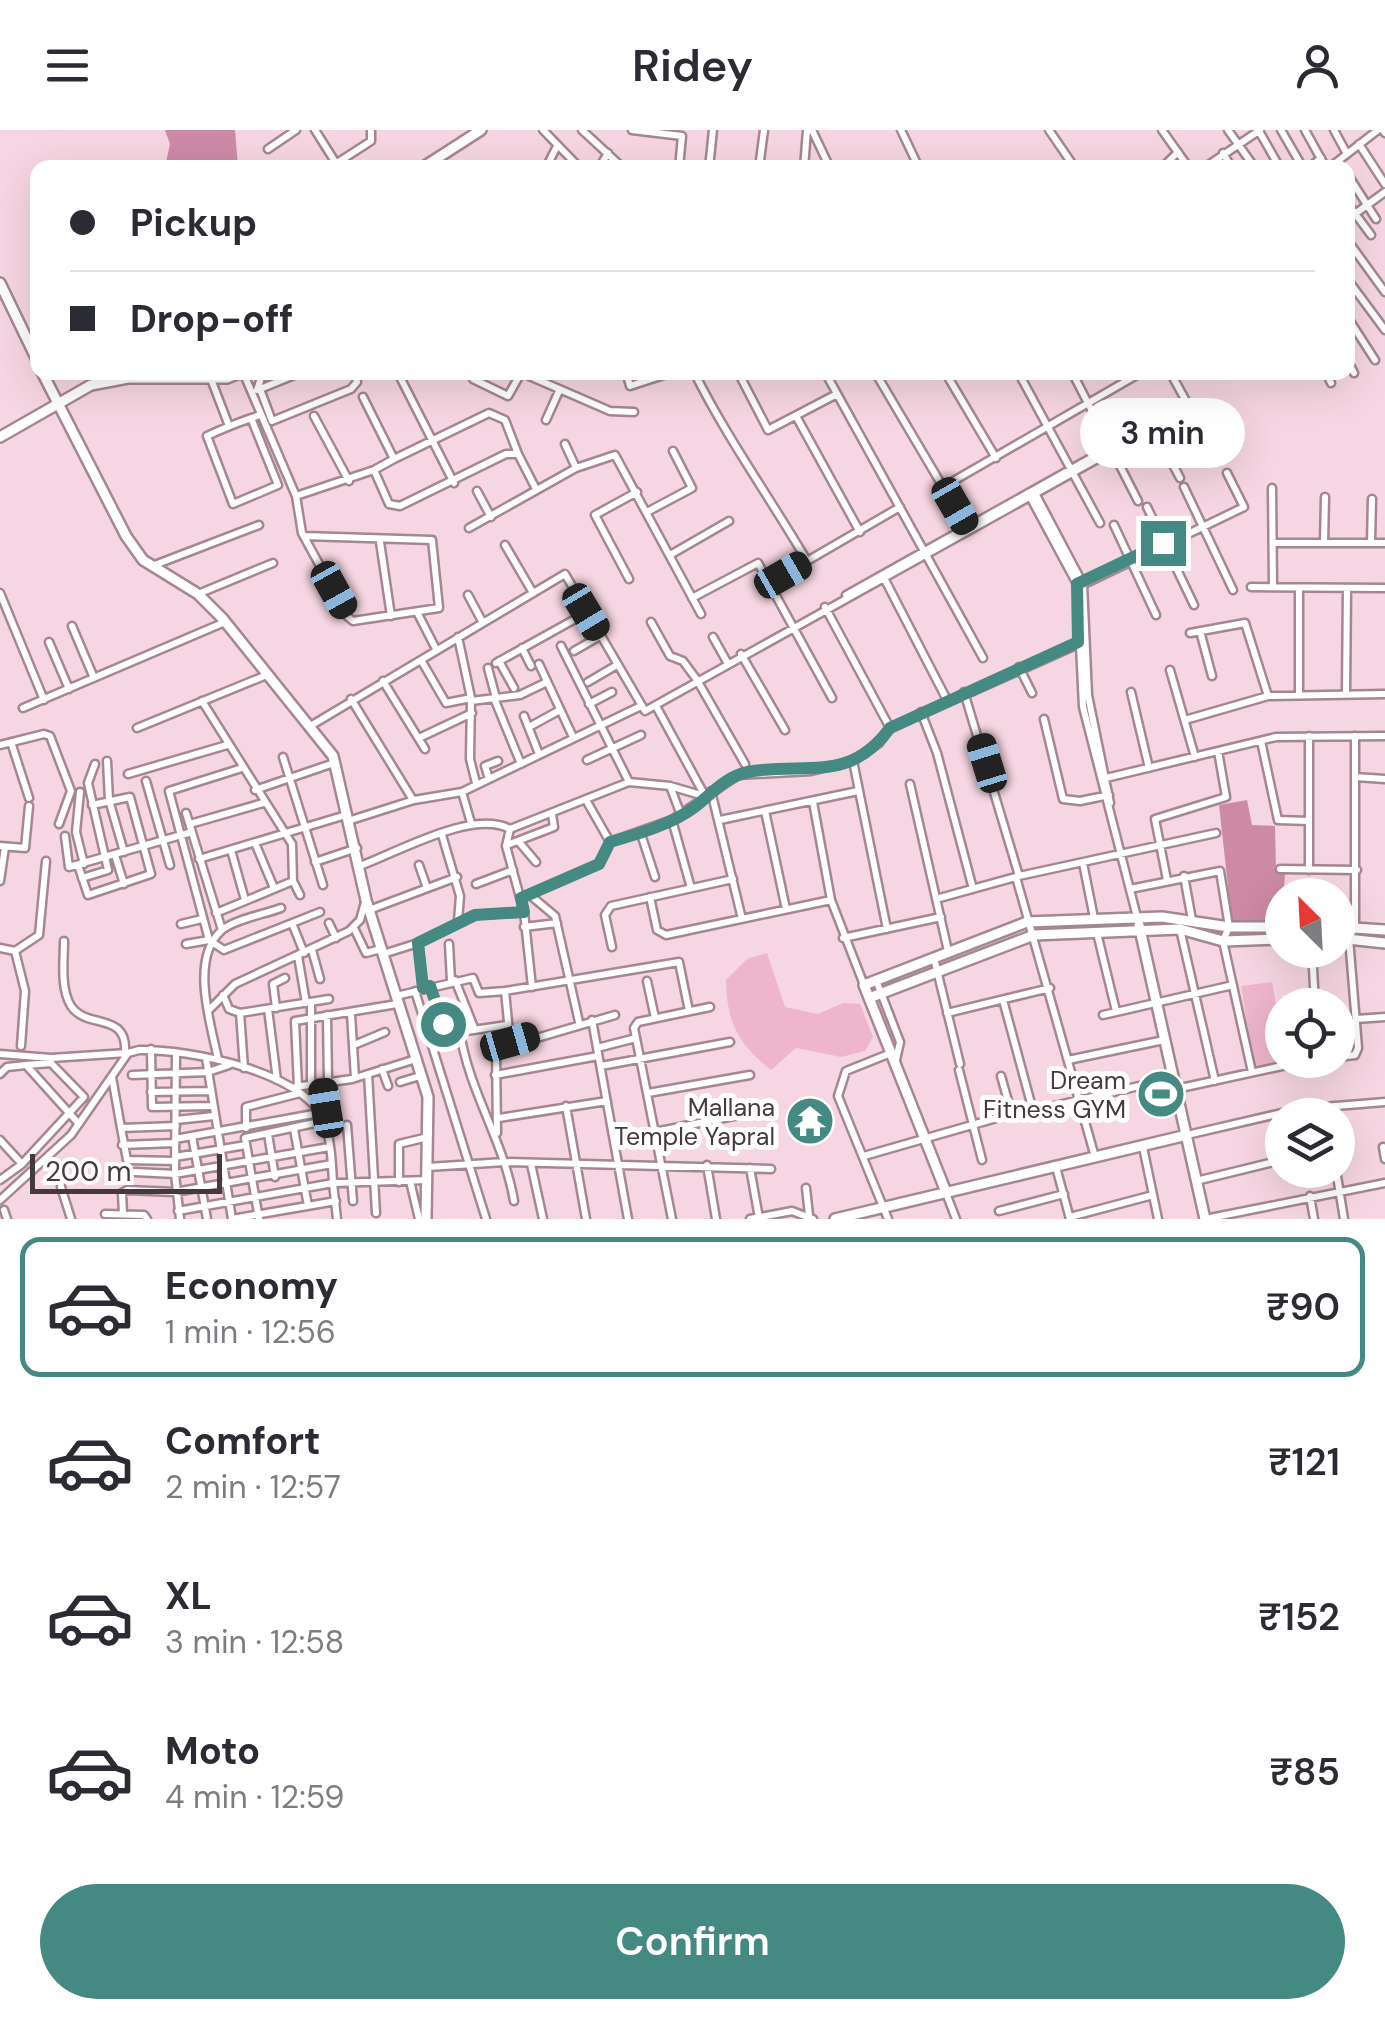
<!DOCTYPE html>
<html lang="en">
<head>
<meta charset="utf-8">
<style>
	body { margin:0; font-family:"DM Sans",sans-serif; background:#f7f7f7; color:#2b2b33; height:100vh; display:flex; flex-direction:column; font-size:38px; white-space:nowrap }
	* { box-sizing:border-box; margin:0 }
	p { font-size:32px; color:#7c7c81 }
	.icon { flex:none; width:55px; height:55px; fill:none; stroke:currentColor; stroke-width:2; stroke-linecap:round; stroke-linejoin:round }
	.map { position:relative; height:1089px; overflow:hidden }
	.details { display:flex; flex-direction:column; background:#fff; flex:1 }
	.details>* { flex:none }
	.guide { position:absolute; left:30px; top:30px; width:1325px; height:220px; border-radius:20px; box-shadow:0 10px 40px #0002; display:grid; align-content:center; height:220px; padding:0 40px; background:#fff }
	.needle { width:65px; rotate:336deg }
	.tools { position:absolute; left:1265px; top:748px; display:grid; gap:20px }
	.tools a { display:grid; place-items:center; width:90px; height:90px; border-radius:50%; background:#fff; box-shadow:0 10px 40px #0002; font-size:50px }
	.scale { position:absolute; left:30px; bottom:25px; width:192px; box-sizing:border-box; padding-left:10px; border:5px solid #45393e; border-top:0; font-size:28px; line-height:35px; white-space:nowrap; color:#45393e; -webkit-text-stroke:8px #fff; paint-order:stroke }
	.end { position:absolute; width:45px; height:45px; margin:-22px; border:12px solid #448a83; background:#fff; box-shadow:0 0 0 5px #fff }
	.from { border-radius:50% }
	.bubble { position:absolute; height:70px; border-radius:35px; background:#fff; box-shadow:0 10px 40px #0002; font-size:32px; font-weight:600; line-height:70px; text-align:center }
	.car { position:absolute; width:30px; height:60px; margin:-30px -15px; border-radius:12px; box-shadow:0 0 8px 2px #0007; background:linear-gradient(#222 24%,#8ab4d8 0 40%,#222 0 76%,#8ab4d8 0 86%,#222 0) }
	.guide b { display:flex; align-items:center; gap:35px; height:95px; font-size:38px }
	.guide b+b { border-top:2px solid #e1e1e2 }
	.guide i { width:25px; height:25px; background:#2b2b33 }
	ul { padding:18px 0 0; list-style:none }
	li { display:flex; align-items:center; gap:30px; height:140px; margin:0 20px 15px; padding:0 20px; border:5px solid transparent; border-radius:20px }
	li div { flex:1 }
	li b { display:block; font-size:38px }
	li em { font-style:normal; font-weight:600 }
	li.selected { border-color:#448a83 }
	li>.icon { width:90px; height:90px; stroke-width:1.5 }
	.action { display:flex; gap:20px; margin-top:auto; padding:20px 40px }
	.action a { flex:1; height:115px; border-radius:60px; background:#448a83; color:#fff; font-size:40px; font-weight:600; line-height:115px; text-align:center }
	header { display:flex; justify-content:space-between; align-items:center; height:130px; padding:0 40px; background:#fff; font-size:45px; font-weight:600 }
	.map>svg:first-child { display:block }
	.green { fill:#eeb5cc }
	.forest { fill:#cd8aa5 }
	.water { fill:#cd8aa6 }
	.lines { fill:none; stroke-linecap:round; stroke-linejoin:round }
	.street-casing { stroke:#a48792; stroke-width:11 }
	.secondary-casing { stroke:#a48792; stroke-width:14 }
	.street { stroke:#fff; stroke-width:6 }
	.secondary { stroke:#fff; stroke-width:9 }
	.route { stroke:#448a83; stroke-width:12 }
	.labels { text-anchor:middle; stroke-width:10; stroke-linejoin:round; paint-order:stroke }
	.poi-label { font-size:25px; fill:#45393e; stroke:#fff; text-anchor:end }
</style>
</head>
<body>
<header><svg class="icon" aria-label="menu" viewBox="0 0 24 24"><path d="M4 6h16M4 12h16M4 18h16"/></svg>Ridey<svg class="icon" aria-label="person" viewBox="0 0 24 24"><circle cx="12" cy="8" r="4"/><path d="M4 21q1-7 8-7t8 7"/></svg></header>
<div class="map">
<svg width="1385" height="1089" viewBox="0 0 1385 1089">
	<rect width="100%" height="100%" fill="#f6d6e2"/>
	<!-- green -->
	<path class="green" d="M 767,823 L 785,877 L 818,884 L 843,873 L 860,874 L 873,907 L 865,921 L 841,927 L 796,918 L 771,940 C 737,913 727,892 726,850 L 747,829 Z
		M 1272,852 L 1286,930 L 1254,936 L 1241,856 Z"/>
	<!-- forest -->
	<path class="forest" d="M 1247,670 L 1252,695 L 1275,696 L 1276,741 L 1285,743 L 1282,789 L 1232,792 L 1219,675 Z"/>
	<!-- water -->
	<path class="water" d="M 165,0 L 235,0 L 238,37 L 165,37 L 170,14 Z"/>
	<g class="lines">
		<!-- street casing -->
		<g class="street-casing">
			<path id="street" d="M 315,0 L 339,38
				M 543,0 L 580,38
				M 582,0 L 623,38
				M 632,0 L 682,6 L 679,38
				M 812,0 L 830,38
				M 901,0 L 919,38
				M 1049,0 L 1075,38
				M 1162,0 L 1189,38
				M 1228,0 L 1255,38
				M 1281,0 L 1303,38
				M 1305,0 L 1326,38
				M 1334,0 L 1347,24
				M 1383,0 L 1385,3
				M 1259,1 L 1280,38
				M 1359,14 L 1385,54
				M 268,19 L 296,0
				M 1223,23 L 1232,38
				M 337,33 L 371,11 L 371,0
				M 546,38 L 556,18
				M 599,38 L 608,23
				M 709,38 L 713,0
				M 759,38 L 764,0
				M 804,38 L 807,0
				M 1162,38 L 1178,22
				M 1204,38 L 1260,0
				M 1309,38 L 1321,28
				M 1329,38 L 1378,0
				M 1348,45 L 1376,89
				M 1348,74 L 1371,105
				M 1348,89 L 1385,62
				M 1348,111 L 1385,162
				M 1348,150 L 1385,200
				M 1348,188 L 1375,230
				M 1348,231 L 1354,243
				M 243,242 L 296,366 L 302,403 L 348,487 L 353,491 L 439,478 L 432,410 L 304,406
				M 302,242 L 260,259 L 272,291 L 351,259 L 357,252 L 355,242
				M 472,242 L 473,249 L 508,266 L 521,243
				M 520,242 L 610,281 L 634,282
				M 626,242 L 630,256 L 673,242
				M 694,242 C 728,310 769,366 807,431
				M 738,242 L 768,300 L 837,264
				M 825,242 L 983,528
				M 875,242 L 966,396
				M 945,242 L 996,328
				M 1018,242 L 1100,393
				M 1072,242 L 1138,371
				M 1170,242 L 1219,331
				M 1326,242 L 1331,253
				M 399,245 L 454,353
				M 627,246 L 639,242
				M 211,249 L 229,296
				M 257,260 L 263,242
				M 363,267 L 394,329 L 489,283 L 505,290 L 518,324
				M 314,286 L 349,351
				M 796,286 L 860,402
				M 251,288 L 278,355 L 233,374 L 207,306 C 224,298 242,291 260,285
				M 546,290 L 559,261
				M 1152,295 L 1180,348
				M 565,314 L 576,338
				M 374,340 L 394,329
				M 943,357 L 1142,242
				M 1184,357 L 1233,460
				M 1272,358 L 1273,457
				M 477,361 L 491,387
				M 1028,363 L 1077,454 L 1083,577 L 1137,787
				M 1036,365 L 1083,454 L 1088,565 L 1110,673
				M 296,366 L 374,340 L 389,374 L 400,376 L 506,324 L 518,324 L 536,359
				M 1147,377 L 1194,475
				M 647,382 L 692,358 L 673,321
				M 1114,395 L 1156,485
				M 469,398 L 576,338 L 615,325 L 701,484
				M 380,412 L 391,486
				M 1274,413 L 1385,413
				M 1324,413 L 1325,367
				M 1371,413 L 1372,369
				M 505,415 L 533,463
				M 670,425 L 729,391
				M 152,436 L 259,395
				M 783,445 L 900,377
				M 884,448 L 947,570
				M 629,449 L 595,385 L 637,362
				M 1084,454 L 1244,377 L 1227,343
				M 1251,457 L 1385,458
				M 1299,458 L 1299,563
				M 0,463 L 44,570
				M 198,464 L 273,433
				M 468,465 L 483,493
				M 846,465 L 1189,273
				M 692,468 L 758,433 L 832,568
				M 825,477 L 890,598
				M 417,482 L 436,519
				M 651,492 L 670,526 L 683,531 L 697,550 L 745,634
				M 72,496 L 94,548
				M 1200,501 L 1212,546
				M 458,507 L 471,568 L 470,629 L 476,653
				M 713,507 L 727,532
				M 49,512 L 69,559
				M 561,516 L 629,652
				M 522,518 L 531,536
				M 574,521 L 600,506
				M 741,524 L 785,600
				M 421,530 L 446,573 L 471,568
				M 499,531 L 514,558
				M 496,533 L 586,483
				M 539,534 L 573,607
				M 1019,537 L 1032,563
				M 488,538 L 496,568
				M 1170,540 L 1195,627
				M 383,551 L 425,619
				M 588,552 L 617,535
				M 964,562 L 1019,746
				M 1131,562 L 1149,638
				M 1346,563 L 1347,458
				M 1268,566 L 1385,564
				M 494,568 L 521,634
				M 351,569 L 413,670
				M 202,571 L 292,714 L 293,751 L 300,765
				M 471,571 L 520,565 L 547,552
				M 589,574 L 612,562
				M 656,576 L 705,666
				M 23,578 L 225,492
				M 921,582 L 937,623 L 973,759
				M 524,586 L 539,624
				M 1044,589 L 1063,669 L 1080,671 L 1109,665
				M 1185,590 L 1268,566 L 1245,493 L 1190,503
				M 312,595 L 565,444 L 645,581 L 1191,277
				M 529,597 L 560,580
				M 137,598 L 269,544
				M 419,608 L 472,583
				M 1261,611 L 1278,690 L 1309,691
				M 11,612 L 29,668
				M 0,615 L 44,604 L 50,606 L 71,661 L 59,694
				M 283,627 L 323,755
				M 587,630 L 641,605
				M 107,631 L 109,670 L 124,722
				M 853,631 L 887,799
				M 242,638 L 169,661 L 209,810 L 224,820 L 320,782
				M 128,644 L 227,615
				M 1355,647 L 1385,649
				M 1106,648 L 1276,607 L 1385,606
				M 489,649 L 485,636 L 498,631
				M 146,651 L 170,735
				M 910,654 L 948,821
				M 255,660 L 334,633
				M 711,661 L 742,789
				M 80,662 L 76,702 L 84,734
				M 462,662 L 471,693
				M 586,670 L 610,712
				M 813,672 L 831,770 L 864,855
				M 765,681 L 786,779
				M 186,683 L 222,800
				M 681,685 L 670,656 L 704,666
				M 351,690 L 414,670 L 462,662 L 641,576
				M 672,690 L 691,758
				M 720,690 L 858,661
				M 190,694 L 263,673
				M 510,699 L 506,716 L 524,782 L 532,857
				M 640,701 L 655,747
				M 442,705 L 460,766 L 458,791
				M 65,706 L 69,737 L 192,702
				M 519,712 L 536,732
				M 255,713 L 274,758
				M 507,715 L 554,697 L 552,684
				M 0,716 L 25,718 L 29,676
				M 231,720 L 245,770
				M 115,725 L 124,754
				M 199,729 L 346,685
				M 315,732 L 357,718
				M 1083,733 L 1094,788
				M 78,735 L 88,765 L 151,744 L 130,667 L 92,675
				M 419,735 L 427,758
				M 360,736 C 398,722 473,679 510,699 L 629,652 L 670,656
				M 1280,739 L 1357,740
				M 1309,740 L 1309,606
				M 1184,746 L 1192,790
				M 1016,747 L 1095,1027
				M 82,748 L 108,740 L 88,653 L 95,634
				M 1167,750 L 1155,689 L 1226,667 L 1218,621
				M 0,751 L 5,717
				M 476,754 L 513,740
				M 1130,759 L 1220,741 L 1229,797 L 1223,811 L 1252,942
				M 530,765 L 555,786 L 579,892
				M 650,767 L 657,800 L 666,805 L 831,770
				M 521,768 L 599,734 L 610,712 L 672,690 L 738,645 L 811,641 L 853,631 L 879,613 L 890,598 L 1083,512
				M 936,769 L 1019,746 L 1216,703
				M 369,780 L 457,747
				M 216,783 L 293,751
				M 292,793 L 304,823
				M 329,793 L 336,808
				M 181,794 L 202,789
				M 524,797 L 557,793
				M 354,798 L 366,823 L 381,819
				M 1180,799 L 1215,951
				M 1097,803 L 1116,881
				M 843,808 L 941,787
				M 64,811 C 64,831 60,858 71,876 C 87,900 128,881 125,923
				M 418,813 L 423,857
				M 186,814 L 209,810
				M 449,814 L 451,851
				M 612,817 L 605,785 L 611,776 L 733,749
				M 0,818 L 15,821 L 25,861 L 21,916
				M 312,820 L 320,849
				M 1312,820 L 1315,875
				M 15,821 L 39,805 L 46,731
				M 383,824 L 418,813 L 475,785 L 524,782
				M 298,826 L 306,873
				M 934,828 L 960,934
				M 455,850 L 475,900
				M 876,850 L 900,912 L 896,930
				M 647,851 L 655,888
				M 430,856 L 443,894 L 449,894 L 453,903 L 507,895
				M 415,861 L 486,1089
				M 505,861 L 510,912
				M 223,865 L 229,879 L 240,883 L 329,869
				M 396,866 L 473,848 L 479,863 L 505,861 L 679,832 L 689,881
				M 1003,870 L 1033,981 L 1173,948
				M 311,872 L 311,955
				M 276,878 L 273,854 L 285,848
				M 268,879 L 277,950
				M 208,881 L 235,854 L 349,801 L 360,790 L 365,772
				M 240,883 L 244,938
				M 947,883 L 1050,858
				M 351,884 L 355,948
				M 327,885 L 328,952
				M 1103,885 L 1233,855
				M 1356,889 L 1385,887
				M 592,890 L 628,1089
				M 460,902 C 469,962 504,1011 514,1071
				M 354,915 L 385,902
				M 597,918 L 636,908
				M 151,919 L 152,977 L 211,976
				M 176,923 L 175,1044 L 180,1089
				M 0,924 L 51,928 L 127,923
				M 1338,927 L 1355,925 L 1358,918 L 1349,808 L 1355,797 L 1355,606
				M 206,928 L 232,1089
				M 218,929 C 211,895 189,828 222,800 C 236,789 265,784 281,778
				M 1068,930 L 1164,910
				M 601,936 L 730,912
				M 382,939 L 388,956
				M 959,940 L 982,1030
				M 0,944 L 7,937 L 26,935 L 79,994
				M 368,944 L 376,1083
				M 132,945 L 208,942 L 229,935
				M 495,945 L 598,926
				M 112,947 L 121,998
				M 400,952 L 420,946
				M 295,957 L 352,949 L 416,929
				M 298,957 L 295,891 L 397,874
				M 1176,959 L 1310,930
				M 151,962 L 210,961
				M 648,963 L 750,945
				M 566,976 L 586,1089
				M 499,988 L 607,971
				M 176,990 L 214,986
				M 347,995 L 353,1071
				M 246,998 L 246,977 L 300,963
				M 294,999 L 308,1076
				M 655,1002 L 764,980
				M 497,1003 L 496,920 L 615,885
				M 268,1004 L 275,1047
				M 1187,1005 L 1299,979 L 1385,972
				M 192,1006 L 207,1089
				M 175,1009 L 319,983 L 326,978 L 322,953
				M 0,1010 L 22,1034 L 0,1050
				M 122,1015 L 175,1013
				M 1143,1017 L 1158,1089
				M 1383,1017 L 1385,1029
				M 864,1026 L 1007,985 L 1010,978 L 1001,946
				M 175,1027 L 246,1015
				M 175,1031 L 127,1030 L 121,998 L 176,996
				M 22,1034 L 84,967 L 51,933 L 26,935
				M 531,1034 L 543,1089
				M 707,1035 L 716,1089
				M 428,1037 L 504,1032 L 771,1039
				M 1056,1037 L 1070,1089
				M 750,1038 L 759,1088
				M 1336,1040 L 1344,1089
				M 135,1042 L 175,1044 L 329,1017
				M 410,1051 L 419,1089
				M 1196,1051 L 1282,1030
				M 399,1052 L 399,1014 L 428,1007
				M 61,1057 L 71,1089
				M 806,1058 L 809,1085
				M 946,1063 L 956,1089
				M 1310,1066 L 1314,1089
				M 0,1070 L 71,1005 L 128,923 L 139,920 C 188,919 304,941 324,991 C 331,1009 332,1034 333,1053 L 427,1050
				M 4,1080 L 7,1089
				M 178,1081 L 333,1053 L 337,1089
				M 999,1081 L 1064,1064
				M 105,1084 L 144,1085 L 147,1089
				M 123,1084 L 122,1063 L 127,1060 L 175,1062 L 332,1034
				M 1070,1087 L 1153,1065
				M 232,1089 L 336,1071
				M 259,1089 L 245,1008 L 324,991
				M 672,1089 L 634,898 L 638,892 L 710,877
				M 750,1089 L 792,1081 L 813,1089
				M 888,1089 L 838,966 L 846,941 L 891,923
				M 1205,1089 L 1385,1053"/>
		</g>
		<!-- secondary casing -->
		<g class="secondary-casing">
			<path id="secondary" d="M 422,38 L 481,0
				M 0,153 L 38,232
				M 42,242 L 126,406 L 143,430 L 198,464 L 223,489 L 333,626 L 366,770 L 428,967 L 426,1089
				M 0,307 L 91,255 L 128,248 L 227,248 L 242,242
				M 1139,795 L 1205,1089
				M 1338,797 L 1385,800
				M 1338,808 L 1385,813
				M 869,868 L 1034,805 L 1180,799 L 1223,811 L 1282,809
				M 946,1062 L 864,855 L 1027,792 L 1162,787 L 1229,797 L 1282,797
				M 835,1089 L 1187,1005"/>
		</g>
		<!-- street -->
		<use href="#street" class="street"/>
		<!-- secondary -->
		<use href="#secondary" class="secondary"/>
	</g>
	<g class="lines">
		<!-- route -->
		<path class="route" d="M 443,894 L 430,856 L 423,858 L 418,813 L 475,785 L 524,782 L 521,768 L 599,734 L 610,712 C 638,704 673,694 696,676 C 712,663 727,646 748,642 C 804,631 848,655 890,598 L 1078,512 L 1077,454 L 1163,413"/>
	</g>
	<!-- icons -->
	<defs>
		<g id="stadium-disc" transform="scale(2.5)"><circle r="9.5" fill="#448a83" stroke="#fff"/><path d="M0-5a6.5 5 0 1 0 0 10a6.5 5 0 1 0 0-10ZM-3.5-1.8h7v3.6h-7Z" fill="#fff"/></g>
		<g id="temple-disc" transform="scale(2.5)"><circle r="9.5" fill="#448a83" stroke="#fff"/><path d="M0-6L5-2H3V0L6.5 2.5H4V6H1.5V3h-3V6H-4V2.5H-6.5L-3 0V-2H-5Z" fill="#fff"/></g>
	</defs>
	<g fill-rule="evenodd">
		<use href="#stadium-disc" x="1161" y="964"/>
		<use href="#temple-disc" x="810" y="991"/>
	</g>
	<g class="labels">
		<!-- poi labels -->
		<g class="poi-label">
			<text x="1126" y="959">Dream<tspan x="1126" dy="29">Fitness GYM</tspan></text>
			<text x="775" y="986">Mallana<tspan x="775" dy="29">Temple Yapral</tspan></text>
		</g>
	</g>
</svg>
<div class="tools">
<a><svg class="needle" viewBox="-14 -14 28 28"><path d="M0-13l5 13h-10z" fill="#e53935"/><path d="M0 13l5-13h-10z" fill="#7c7c81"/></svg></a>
<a><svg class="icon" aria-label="locate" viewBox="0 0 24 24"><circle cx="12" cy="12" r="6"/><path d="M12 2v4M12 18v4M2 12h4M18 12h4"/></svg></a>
<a><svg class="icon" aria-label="layers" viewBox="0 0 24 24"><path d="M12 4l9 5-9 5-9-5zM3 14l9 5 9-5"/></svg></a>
</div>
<div class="scale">200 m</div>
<i class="end from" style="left:443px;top:894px"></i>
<i class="end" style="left:1163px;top:413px"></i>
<div class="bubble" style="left:1080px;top:268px;width:165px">3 min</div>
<i class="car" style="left:955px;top:376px;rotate:150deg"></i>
<i class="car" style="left:783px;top:445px;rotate:60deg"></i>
<i class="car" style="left:334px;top:460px;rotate:151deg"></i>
<i class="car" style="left:586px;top:482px;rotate:149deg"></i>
<i class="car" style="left:987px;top:633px;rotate:343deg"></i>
<i class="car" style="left:510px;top:912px;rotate:74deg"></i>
<i class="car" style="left:326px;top:978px;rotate:351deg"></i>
<div class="guide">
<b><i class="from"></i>Pickup</b>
<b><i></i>Drop-off</b>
</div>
</div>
<section class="details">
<ul>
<li class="selected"><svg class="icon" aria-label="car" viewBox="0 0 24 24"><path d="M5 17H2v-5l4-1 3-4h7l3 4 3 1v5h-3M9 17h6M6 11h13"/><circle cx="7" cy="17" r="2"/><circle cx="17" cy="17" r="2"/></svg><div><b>Economy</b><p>1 min · 12:56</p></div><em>₹90</em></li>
<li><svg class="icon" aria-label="car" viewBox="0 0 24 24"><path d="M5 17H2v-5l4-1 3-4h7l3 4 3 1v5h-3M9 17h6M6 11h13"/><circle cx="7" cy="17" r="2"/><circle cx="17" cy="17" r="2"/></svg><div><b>Comfort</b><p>2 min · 12:57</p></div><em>₹121</em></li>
<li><svg class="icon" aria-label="car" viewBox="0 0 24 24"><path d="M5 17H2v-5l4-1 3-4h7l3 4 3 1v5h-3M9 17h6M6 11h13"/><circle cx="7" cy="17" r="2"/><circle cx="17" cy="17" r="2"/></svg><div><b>XL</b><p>3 min · 12:58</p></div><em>₹152</em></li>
<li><svg class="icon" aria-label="car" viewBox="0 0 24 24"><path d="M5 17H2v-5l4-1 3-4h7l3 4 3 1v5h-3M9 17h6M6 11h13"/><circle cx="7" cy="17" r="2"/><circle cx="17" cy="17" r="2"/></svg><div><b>Moto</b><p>4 min · 12:59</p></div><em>₹85</em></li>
</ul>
<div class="action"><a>Confirm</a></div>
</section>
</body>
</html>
